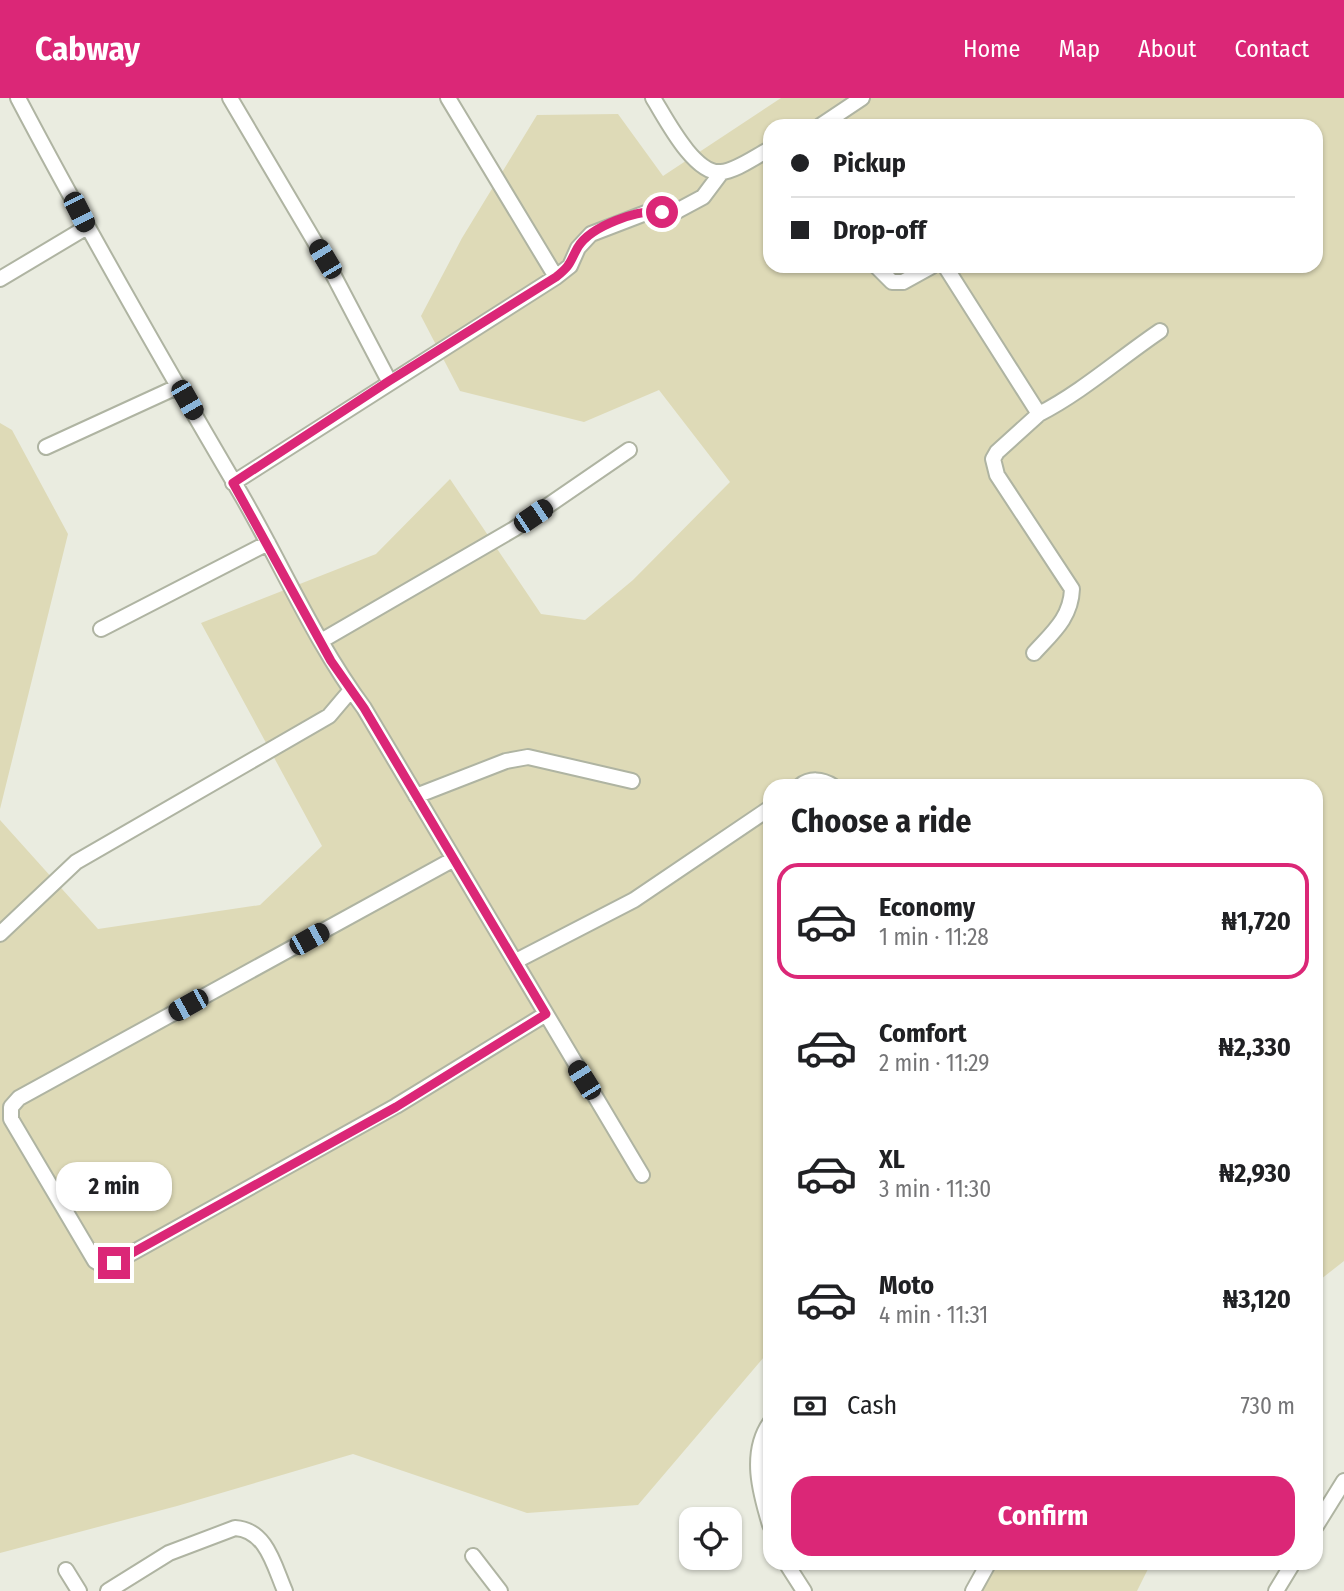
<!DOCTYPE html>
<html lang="en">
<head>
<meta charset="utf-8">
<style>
	body { margin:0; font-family:"Fira Sans Condensed",sans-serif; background:#f2f2f2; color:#202124; height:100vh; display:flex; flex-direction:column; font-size:26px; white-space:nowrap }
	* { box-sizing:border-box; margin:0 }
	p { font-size:23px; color:#757577 }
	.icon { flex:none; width:38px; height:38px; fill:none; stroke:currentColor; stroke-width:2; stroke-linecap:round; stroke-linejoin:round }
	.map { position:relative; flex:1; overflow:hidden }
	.panel { position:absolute; left:763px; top:681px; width:560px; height:791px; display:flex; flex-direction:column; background:#fff; border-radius:21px; box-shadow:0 2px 5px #0004 }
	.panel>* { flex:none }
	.guide { position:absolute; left:763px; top:21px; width:560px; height:154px; border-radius:21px; box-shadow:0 2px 5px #0004; display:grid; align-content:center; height:154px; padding:0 28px; background:#fff }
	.buttons { position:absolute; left:679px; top:1409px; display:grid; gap:14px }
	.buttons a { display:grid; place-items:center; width:63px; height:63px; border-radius:14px; background:#fff; box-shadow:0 2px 5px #0004; font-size:35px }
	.end { position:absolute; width:32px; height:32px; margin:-16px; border:9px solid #db2777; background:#fff; box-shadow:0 0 0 4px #fff }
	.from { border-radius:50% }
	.bubble { position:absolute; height:49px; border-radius:21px; background:#fff; box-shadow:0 2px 5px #0004; font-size:23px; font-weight:700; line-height:49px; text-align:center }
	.car { position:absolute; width:21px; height:42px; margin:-21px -10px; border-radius:9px; box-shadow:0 0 5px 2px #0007; background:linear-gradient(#222 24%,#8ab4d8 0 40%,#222 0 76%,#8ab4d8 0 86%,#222 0) }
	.guide b { display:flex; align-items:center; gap:24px; height:66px; font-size:26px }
	.guide b+b { border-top:2px solid #e0e0e0 }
	.guide i { width:18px; height:18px; background:#202124 }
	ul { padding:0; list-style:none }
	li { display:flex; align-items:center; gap:21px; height:116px; margin:0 14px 10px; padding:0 14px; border:4px solid transparent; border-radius:21px }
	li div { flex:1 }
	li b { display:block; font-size:26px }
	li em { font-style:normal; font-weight:700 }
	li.selected { border-color:#db2777 }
	li>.icon { width:63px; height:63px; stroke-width:1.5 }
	h2 { padding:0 28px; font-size:32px; line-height:84px }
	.pay { display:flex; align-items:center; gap:18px; height:77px; padding:0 28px; font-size:26px }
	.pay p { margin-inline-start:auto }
	.button { display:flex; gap:14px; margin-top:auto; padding:14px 28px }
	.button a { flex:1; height:80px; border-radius:21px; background:#db2777; color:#fff; font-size:28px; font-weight:700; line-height:80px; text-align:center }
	header { display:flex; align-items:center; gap:42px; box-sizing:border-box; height:98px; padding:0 35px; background:#db2777; color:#fff }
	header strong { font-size:33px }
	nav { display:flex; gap:38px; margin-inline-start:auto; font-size:24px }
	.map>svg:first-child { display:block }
	.green { fill:#dedab7; fill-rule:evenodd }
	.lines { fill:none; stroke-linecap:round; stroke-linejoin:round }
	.minor-casing { stroke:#afb4a2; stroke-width:18 }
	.minor { stroke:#fff; stroke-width:14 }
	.route { stroke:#db2777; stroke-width:9 }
</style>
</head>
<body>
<header>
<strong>Cabway</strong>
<nav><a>Home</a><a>Map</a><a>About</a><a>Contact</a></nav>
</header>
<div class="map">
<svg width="1344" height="1493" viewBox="0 0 1344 1493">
	<rect width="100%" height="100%" fill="#eaece0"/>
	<!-- green -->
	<path class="green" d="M 781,0 L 1344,0 L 1344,1163 L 1316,1185 L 1316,688 L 770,688 L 770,1252 L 638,1407 L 527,1415 L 353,1356 L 177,1408 L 0,1455 L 0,722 L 98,831 L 260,807 L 322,748 L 201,525 L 376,456 L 450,381 L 541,516 L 585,522 L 633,482 L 730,384 L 659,292 L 584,324 L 460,293 L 421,218 L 462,140 L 537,17 L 618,16 L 663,78 ZM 770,28 L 1316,28 L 1316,168 L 770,168 Z
		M 0,325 L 12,332 L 68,436 L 0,711 Z
		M 994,1465 L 1151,1465 L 1137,1493 L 979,1493 Z"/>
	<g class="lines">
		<!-- minor casing -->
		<g class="minor-casing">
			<path id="minor" d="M 18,0 C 89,135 165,267 242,398 C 283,469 315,544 364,610 L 642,1077
				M 230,0 L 325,161 L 389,283
				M 448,0 L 556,179
				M 653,0 C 665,19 694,77 721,74 C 736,73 756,58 770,51
				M 820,28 L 862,0
				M 876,168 L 892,184 L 903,184 L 932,168
				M 945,168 L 1039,316 L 997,354 L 993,361 L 997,377 L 1072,491 C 1071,520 1052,535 1034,555
				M 0,181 L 87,129
				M 1039,316 C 1082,294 1120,260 1160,233
				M 46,349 L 179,288
				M 233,385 L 556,179 L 570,168 L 578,150 L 591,136 L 651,113 L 675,114 L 703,99 L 721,75
				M 101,531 L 268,445
				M 321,543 L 514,431 L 629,352
				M 800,688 C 810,680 822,681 833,688
				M 416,698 L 506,663 L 528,659 L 632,683
				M 454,761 L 19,1000 L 11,1009 L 11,1021 L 95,1163 L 102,1167 L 114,1165 L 396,1008 L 546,916
				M 0,836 L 76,764 L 329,618 L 351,592
				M 516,863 L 634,802 L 770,710
				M 770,1325 C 749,1355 760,1394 770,1427
				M 1316,1428 L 1344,1383
				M 473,1458 L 500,1493
				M 786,1465 L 804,1493
				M 66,1472 L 79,1493
				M 108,1493 L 169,1455 L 235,1430 C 267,1432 274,1468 285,1493
				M 973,1493 L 988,1466
				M 1276,1493 L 1293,1465"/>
		</g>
		<!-- minor -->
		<use href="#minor" class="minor"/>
	</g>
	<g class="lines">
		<!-- route -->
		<path class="route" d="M 114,1165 L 396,1009 L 546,916 L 364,610 L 331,563 L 233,385 L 389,283 L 556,179 C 572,166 569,165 578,149 C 591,128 638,111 662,114"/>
	</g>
</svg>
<div class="buttons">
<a><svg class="icon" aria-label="locate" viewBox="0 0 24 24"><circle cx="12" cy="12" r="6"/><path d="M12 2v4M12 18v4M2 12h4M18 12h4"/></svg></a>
</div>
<i class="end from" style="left:662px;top:114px"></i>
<i class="end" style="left:114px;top:1165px"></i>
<div class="bubble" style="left:56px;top:1064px;width:116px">2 min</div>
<i class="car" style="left:79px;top:114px;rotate:153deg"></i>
<i class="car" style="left:325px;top:161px;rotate:329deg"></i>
<i class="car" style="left:187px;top:302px;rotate:150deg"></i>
<i class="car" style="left:533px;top:418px;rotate:56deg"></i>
<i class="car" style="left:309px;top:841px;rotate:61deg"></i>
<i class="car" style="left:188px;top:907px;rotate:241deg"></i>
<i class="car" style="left:584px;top:982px;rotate:328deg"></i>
<div class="guide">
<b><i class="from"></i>Pickup</b>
<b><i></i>Drop-off</b>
</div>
<section class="panel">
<h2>Choose a ride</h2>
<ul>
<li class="selected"><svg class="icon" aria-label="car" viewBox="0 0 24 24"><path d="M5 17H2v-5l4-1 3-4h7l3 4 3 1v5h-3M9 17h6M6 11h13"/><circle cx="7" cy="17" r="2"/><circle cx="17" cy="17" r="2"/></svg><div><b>Economy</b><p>1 min · 11:28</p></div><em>₦1,720</em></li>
<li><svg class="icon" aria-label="car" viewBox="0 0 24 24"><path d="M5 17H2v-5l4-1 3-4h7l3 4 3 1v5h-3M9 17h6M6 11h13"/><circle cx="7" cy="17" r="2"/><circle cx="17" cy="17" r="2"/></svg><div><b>Comfort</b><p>2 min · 11:29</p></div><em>₦2,330</em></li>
<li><svg class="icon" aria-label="car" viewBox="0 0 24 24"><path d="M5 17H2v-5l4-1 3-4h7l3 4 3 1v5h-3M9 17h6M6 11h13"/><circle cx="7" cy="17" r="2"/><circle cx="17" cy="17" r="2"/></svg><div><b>XL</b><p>3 min · 11:30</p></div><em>₦2,930</em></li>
<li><svg class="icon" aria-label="car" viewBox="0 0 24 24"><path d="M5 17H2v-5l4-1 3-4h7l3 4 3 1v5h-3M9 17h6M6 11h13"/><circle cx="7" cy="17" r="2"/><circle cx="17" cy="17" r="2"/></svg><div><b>Moto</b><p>4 min · 11:31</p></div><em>₦3,120</em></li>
</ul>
<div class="pay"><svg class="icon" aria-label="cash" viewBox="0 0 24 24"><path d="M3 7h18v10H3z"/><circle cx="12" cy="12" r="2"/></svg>Cash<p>730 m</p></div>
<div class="button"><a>Confirm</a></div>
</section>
</div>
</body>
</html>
